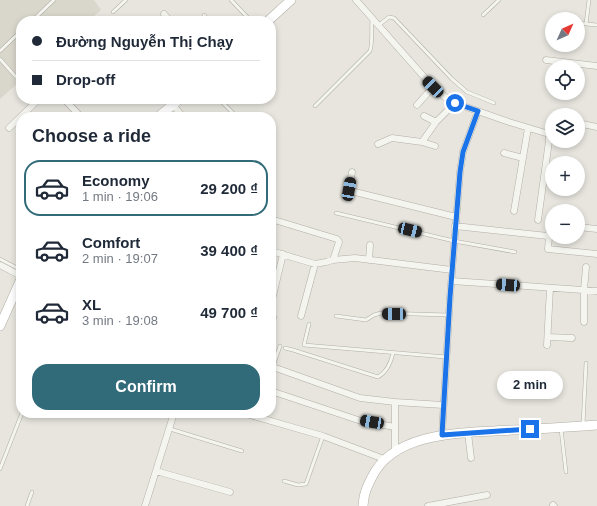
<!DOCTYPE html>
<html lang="en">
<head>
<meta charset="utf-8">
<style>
	body { margin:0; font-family:Helvetica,sans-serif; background:#f2f2f3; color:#1f2937; height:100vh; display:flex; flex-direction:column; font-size:15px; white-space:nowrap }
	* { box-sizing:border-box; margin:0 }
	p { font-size:13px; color:#747a83 }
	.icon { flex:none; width:22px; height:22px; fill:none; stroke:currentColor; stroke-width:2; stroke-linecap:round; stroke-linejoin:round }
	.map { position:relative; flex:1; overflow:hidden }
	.side { position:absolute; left:16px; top:112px; width:260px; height:306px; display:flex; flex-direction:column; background:#fff; border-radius:16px; box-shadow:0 2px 6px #0003 }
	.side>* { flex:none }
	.hud { position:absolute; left:16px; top:16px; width:260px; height:88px; border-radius:16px; box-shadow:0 2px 6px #0003; display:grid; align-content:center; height:88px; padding:0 16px; background:#fff }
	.needle { width:26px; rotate:45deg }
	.buttons { position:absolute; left:545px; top:12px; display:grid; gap:8px }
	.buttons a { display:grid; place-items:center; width:40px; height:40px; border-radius:50%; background:#fff; box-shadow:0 2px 6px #0003; font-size:20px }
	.end { position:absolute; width:18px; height:18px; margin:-9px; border:5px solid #1a73e8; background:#fff; box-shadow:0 0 0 2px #fff }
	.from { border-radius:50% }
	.bubble { position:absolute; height:28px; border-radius:14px; background:#fff; box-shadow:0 2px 6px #0003; font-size:13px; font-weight:700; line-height:28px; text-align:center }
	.car { position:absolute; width:12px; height:24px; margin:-12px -6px; border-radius:5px; box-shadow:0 0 3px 1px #0007; background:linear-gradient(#222 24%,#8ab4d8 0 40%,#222 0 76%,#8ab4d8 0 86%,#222 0) }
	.hud b { display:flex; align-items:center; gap:14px; height:38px; font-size:15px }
	.hud b+b { border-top:1px solid #e0e1e3 }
	.hud i { width:10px; height:10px; background:#1f2937 }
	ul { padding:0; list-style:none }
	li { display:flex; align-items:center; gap:12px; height:56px; margin:0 8px 6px; padding:0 8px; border:2px solid transparent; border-radius:16px }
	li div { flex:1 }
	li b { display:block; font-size:15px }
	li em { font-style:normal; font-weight:700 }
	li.selected { border-color:#316a78 }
	li>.icon { width:36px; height:36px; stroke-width:1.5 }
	h2 { padding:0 16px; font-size:18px; line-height:48px }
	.primary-button { display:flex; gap:8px; margin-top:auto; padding:8px 16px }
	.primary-button a { flex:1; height:46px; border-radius:16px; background:#316a78; color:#fff; font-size:16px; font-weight:700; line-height:46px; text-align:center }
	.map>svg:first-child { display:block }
	.built { fill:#d9d6cc }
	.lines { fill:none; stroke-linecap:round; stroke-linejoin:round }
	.lane-casing { stroke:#b1aea4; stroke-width:4 }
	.street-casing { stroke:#b1aea4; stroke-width:7 }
	.secondary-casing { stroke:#b1aea4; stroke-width:10 }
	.lane { stroke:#f5f5f0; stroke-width:3 }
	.street { stroke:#f5f5f0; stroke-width:6 }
	.secondary { stroke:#fff; stroke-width:9 }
	.route { stroke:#1a73e8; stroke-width:5 }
</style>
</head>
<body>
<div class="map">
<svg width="597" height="506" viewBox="0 0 597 506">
	<rect width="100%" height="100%" fill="#e7e5de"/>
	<!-- built -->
	<path class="built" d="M 0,0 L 94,0 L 101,10 L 88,21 L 21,21 L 21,80 L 0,99 Z"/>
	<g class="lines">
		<!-- lane casing -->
		<g class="lane-casing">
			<path id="lane" d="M 231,0 L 251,21
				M 589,0 L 586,24 L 597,25
				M 113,12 L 126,0
				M 204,15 L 209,21
				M 483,15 L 499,0
				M 561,19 L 562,19
				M 32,21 L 54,0
				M 578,23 L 586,24
				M 379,25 L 389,17 L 394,18 L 452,79 L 467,92 L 494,103
				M 0,51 L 21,31
				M 0,59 L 16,77
				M 219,99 L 237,117
				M 315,106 L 370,51 C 373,42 371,30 372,20
				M 336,213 L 454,241 L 515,252
				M 0,259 L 21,270
				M 336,316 L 366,320 L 374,315 L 381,313 L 448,315
				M 309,324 L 304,345 L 446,357
				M 271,326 L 275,317
				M 285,348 L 293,350 L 378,377 C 387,372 391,362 393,353
				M 271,372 L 280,346
				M 583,425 L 586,363
				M 170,429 L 242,451
				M 561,429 L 566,472
				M 0,469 L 22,413
				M 284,481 L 298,485 L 306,484 L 323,436
				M 27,506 L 32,492"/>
		</g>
		<!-- street casing -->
		<g class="street-casing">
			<path id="street" d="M 356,0 L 425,78 L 446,98 L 455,103 L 509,122 L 549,134 L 552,129
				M 164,14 L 170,21
				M 546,60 L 597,66
				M 64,99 L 81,117
				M 173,105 L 183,117
				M 417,105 L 433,87
				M 424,116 L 436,122 L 455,103
				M 578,123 L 597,127
				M 9,128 L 39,99
				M 422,142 L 435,146
				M 378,144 L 392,138 L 422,142 L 436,122
				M 504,153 L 523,158
				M 352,172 L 349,189 L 351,191 L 456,217
				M 514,211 L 528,128
				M 271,219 L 337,239 L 339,242 L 333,260
				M 538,220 L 549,141 L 549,134
				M 552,224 L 550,225 L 548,249 L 597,254
				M 455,226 L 548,236
				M 578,227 L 597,229
				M 271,251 L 315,264 L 326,262 L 333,260 L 355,258 L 452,270
				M 369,260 L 370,245
				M 0,265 L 21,276
				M 452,281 L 597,291
				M 271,304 L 283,254
				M 301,316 L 315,264
				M 584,322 L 584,290 L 586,267
				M 548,337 L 572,338
				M 547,345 L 550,288
				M 273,367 L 360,398 L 395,402 L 395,427
				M 271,391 L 361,421 L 395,427 L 395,451
				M 395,402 L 443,405
				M 243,413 L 323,436 L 384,459
				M 468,433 L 471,458
				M 442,435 L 450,297 L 460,172 L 463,152 L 478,111
				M 156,471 L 230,492
				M 553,505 L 554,506
				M 145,506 L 174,413
				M 428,506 L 487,495"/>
		</g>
		<!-- secondary casing -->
		<g class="secondary-casing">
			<path id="secondary" d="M 268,21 L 291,0
				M 158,117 L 180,99
				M 0,326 L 21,279
				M 363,506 C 364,493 366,489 372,477 C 395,430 466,433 512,430 C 540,429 569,427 597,425"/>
		</g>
		<!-- lane -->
		<use href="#lane" class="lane"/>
		<!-- street -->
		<use href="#street" class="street"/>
		<!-- secondary -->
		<use href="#secondary" class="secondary"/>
	</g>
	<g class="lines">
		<!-- route -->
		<path class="route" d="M 455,103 L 478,111 L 463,152 L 460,172 L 450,297 L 442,435 L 530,429"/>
	</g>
</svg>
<div class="buttons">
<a><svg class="needle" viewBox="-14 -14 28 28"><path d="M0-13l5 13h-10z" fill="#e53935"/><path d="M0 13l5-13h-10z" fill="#747a83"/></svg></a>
<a><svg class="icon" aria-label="locate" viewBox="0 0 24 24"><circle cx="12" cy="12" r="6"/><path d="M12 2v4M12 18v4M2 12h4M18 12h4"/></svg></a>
<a><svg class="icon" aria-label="layers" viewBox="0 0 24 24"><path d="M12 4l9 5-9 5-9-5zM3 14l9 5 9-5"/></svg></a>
<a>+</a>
<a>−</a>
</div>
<i class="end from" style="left:455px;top:103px"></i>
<i class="end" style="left:530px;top:429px"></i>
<div class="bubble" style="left:497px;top:371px;width:66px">2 min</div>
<i class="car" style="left:433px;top:87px;rotate:315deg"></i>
<i class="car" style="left:349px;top:189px;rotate:10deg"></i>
<i class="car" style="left:410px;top:230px;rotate:103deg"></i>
<i class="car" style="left:508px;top:285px;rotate:274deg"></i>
<i class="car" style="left:394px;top:314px;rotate:271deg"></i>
<i class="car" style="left:372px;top:422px;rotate:280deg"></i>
<div class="hud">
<b><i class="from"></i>Đường Nguyễn Thị Chạy</b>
<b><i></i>Drop-off</b>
</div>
<section class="side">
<h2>Choose a ride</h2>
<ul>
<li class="selected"><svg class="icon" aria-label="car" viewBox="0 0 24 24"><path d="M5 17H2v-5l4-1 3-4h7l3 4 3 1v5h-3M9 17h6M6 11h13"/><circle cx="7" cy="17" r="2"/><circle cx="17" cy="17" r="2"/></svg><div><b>Economy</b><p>1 min · 19:06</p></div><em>29 200 ₫</em></li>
<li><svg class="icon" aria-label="car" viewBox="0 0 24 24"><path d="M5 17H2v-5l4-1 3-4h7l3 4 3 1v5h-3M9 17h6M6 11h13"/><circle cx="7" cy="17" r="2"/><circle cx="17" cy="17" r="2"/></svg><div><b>Comfort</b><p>2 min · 19:07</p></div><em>39 400 ₫</em></li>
<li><svg class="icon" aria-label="car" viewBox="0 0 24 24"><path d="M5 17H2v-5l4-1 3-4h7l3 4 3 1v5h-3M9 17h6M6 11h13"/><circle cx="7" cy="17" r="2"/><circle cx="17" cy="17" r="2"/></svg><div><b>XL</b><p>3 min · 19:08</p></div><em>49 700 ₫</em></li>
</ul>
<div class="primary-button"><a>Confirm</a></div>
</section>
</div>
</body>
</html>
